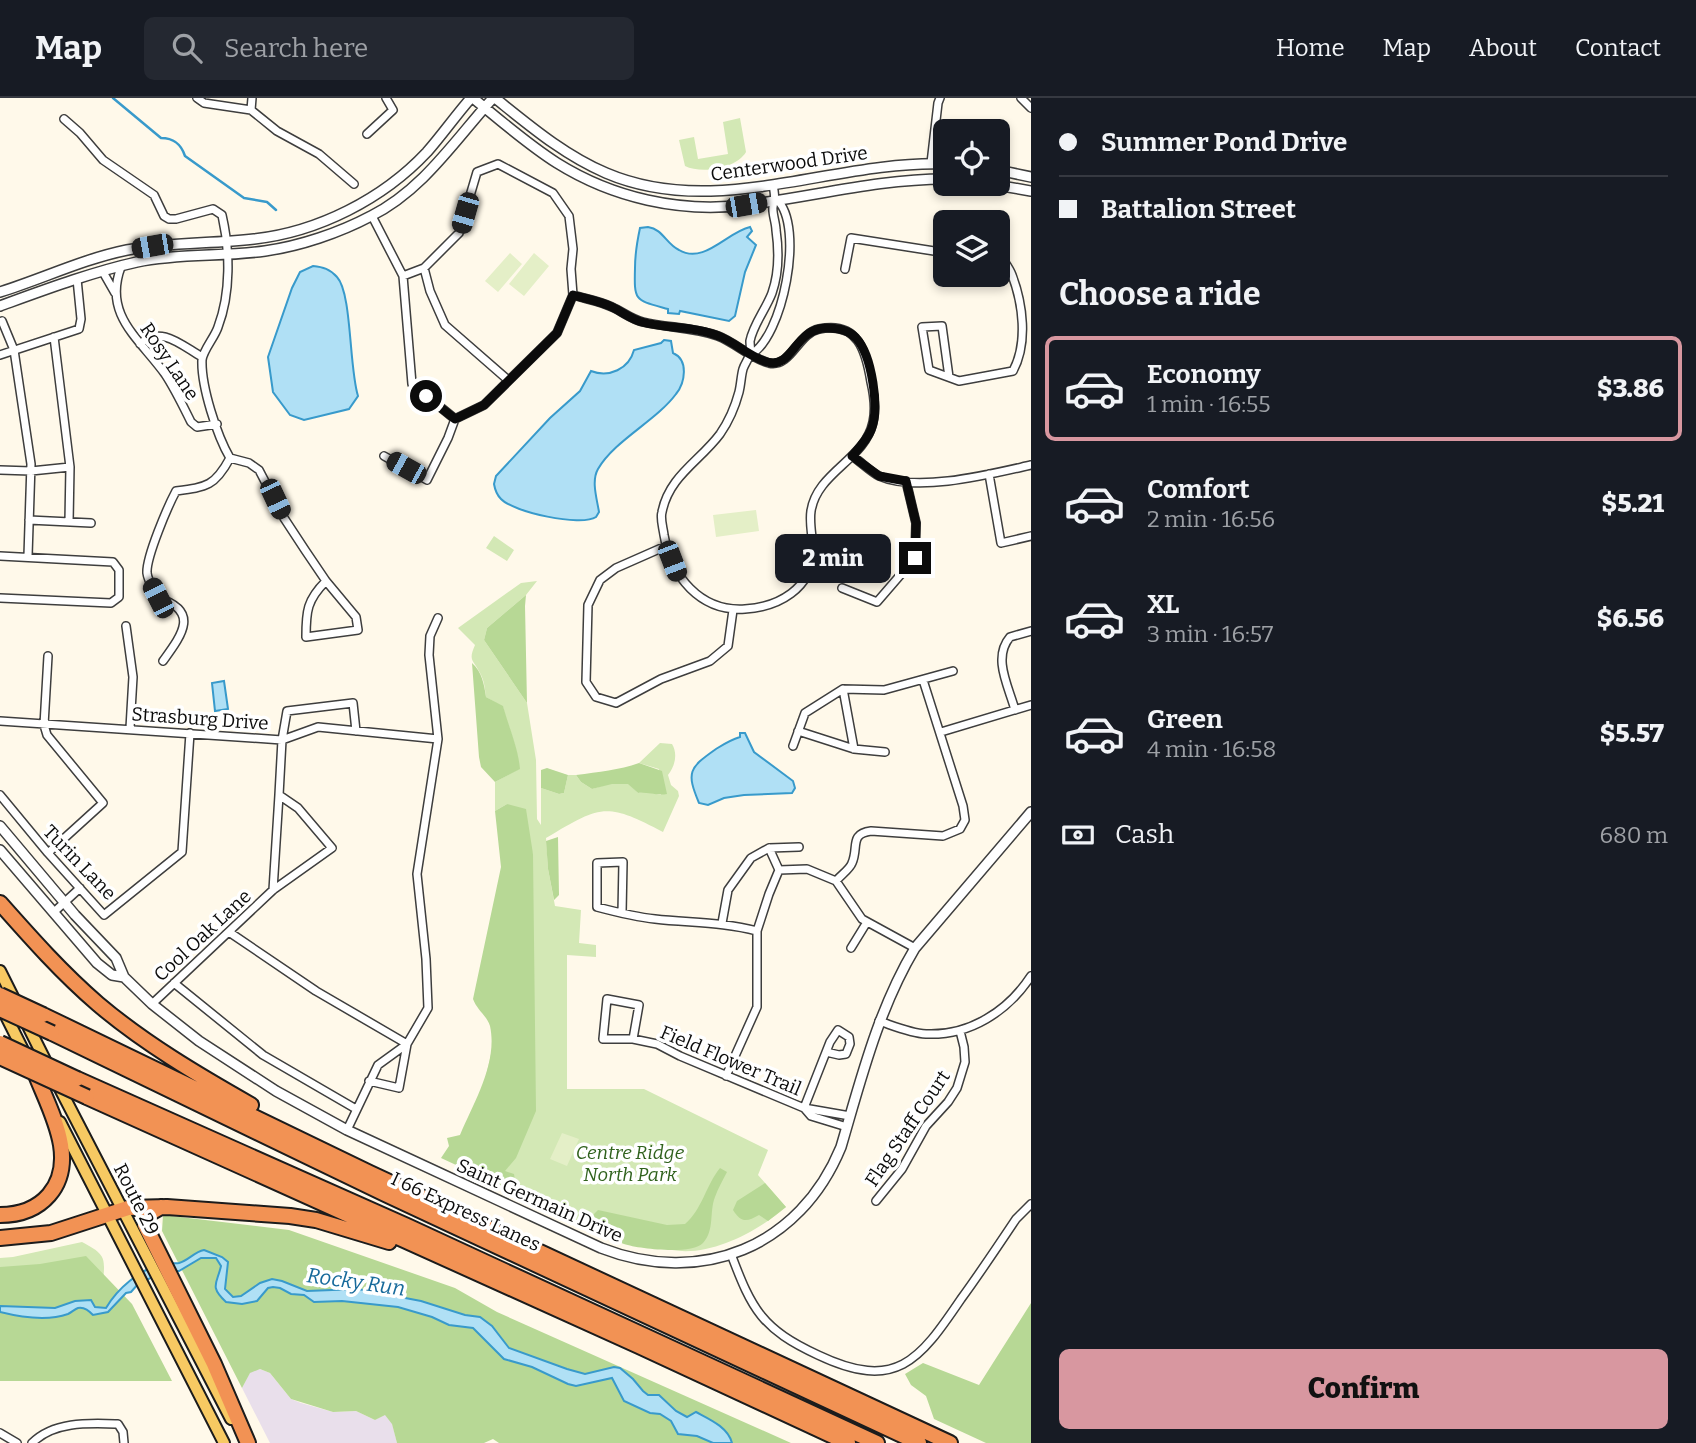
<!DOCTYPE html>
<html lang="en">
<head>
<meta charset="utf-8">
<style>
	body { margin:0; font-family:Bitter,serif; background:#242831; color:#f1f3f6; height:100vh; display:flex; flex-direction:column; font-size:26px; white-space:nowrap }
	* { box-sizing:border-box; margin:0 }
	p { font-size:23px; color:#9ea1a6 }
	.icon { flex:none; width:38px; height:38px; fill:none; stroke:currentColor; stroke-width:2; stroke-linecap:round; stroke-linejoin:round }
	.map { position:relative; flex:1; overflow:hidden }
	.side { display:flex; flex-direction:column; background:#171b24; width:665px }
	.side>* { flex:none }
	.guide { display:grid; align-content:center; height:154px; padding:0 28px; background:#171b24 }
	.buttons { position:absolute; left:933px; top:21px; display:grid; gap:14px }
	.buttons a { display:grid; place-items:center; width:77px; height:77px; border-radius:10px; background:#171b24; box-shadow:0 4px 10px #0003; font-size:35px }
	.end { position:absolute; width:32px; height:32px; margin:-16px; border:9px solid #0b0b0b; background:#fff; box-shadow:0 0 0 4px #fff }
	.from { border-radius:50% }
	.bubble { position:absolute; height:49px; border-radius:10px; background:#171b24; box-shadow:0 4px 10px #0003; font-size:23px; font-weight:800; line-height:49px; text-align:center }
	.car { position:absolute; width:21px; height:42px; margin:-21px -10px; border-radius:9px; box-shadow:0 0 5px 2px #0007; background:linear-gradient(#222 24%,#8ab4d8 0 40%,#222 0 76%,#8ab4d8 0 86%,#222 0) }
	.guide b { display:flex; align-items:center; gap:24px; height:66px; font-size:26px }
	.guide b+b { border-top:2px solid #363941 }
	.guide i { width:18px; height:18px; background:#f1f3f6 }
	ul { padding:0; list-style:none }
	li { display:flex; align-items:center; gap:21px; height:105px; margin:0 14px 10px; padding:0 14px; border:4px solid transparent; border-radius:10px }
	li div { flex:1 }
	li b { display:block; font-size:26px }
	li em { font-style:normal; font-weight:800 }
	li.selected { border-color:#d897a0 }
	li>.icon { width:63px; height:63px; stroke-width:1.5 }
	h2 { padding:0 28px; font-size:32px; line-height:84px }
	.pay { display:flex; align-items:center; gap:18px; height:77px; padding:0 28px; font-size:26px }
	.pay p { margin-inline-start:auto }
	.button { display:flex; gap:14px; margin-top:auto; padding:14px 28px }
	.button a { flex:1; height:80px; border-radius:10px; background:#d897a0; color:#111; font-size:28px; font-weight:800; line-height:80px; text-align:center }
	header { display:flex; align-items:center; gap:42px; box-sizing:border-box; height:98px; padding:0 35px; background:#171b24; border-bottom:2px solid #363941 }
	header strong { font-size:33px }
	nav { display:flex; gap:38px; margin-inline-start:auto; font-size:24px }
	.search { width:490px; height:63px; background:#242831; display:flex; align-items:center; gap:18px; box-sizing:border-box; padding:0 24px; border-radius:10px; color:#9ea1a6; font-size:26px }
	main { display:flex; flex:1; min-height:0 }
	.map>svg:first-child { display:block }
	.industrial { fill:#e9dfeb }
	.green { fill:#d3e8b5 }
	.forest { fill:#b7d895 }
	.pitch { fill:#e4efc7 }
	.water { fill:#b0e0f5; stroke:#389acb; stroke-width:2 }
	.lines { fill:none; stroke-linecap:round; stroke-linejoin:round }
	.stream { stroke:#389acb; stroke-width:2.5 }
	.minor-casing { stroke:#3e3e3e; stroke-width:10 }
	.tertiary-casing { stroke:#3e3e3e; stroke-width:12 }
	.primary-casing { stroke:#1c1c1c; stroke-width:14 }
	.motorway-casing { stroke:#1c1c1c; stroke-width:18 }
	.minor { stroke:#fff; stroke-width:7 }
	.tertiary { stroke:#fff; stroke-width:9 }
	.primary { stroke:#f7c962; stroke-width:10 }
	.motorway { stroke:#f29254; stroke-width:14 }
	.motorway-bridge-casing { stroke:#1c1c1c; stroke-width:18; stroke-linecap:butt }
	.motorway-bridge { stroke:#f29254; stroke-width:14 }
	.route { stroke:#0b0b0b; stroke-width:9 }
	.labels { text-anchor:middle; stroke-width:7; stroke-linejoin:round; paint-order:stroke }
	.street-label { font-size:19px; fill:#0b0b0b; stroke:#fff }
	.park-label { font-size:19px; font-style:italic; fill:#30621d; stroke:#fff }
	.water-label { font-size:21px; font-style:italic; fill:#176a9b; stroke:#fff }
</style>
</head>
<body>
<header>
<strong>Map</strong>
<div class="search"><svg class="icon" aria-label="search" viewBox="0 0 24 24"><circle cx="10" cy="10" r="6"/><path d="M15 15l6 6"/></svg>Search here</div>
<nav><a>Home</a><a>Map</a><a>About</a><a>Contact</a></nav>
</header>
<main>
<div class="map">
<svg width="1031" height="1345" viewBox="0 0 1031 1345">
	<rect width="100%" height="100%" fill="#fff9ea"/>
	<!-- industrial -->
	<path class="industrial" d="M 260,1271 L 270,1275 L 291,1301 L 301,1305 L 333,1314 L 356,1313 L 375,1322 L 385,1316 L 392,1325 L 397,1345 L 270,1345 L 242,1290 L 250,1274 Z"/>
	<!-- green -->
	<path class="green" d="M 740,20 L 746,54 C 736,71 701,76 685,68 L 679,42 L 694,39 L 698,61 L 728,56 L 723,24 Z
		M 494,438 L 514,452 L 507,463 L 486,450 Z
		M 537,483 L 526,497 L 487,530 L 484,542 L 527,605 L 536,662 L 537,721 L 541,727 L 541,690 L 559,696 L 564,695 L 568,677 L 576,677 L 581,684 L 592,691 L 612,685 L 629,686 L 638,695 L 647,694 L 661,697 L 659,671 L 639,665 L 660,645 L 672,646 C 678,656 675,668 668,677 L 671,687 L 678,693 L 679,698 L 663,734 C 605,703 600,708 546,740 L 548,771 L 555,808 L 581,812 L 579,845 L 596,847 L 596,859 L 567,857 L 567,991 L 644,991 L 768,1052 L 758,1077 L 786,1109 C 758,1133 711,1159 672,1152 C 646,1147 620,1137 594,1130 L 594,1132 L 464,1071 L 533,778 L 533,756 L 507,706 L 495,713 L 495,684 L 519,671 C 518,649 508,630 503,609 L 486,599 C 485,590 484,582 480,575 C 473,561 468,563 475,547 L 458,530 L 521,485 Z
		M 82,1144 C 109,1158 104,1161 103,1189 L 0,1175 L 0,1160 L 13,1159 Z"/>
	<!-- forest -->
	<path class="forest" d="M 526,497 L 525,508 L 527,605 L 484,542 L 487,530 Z
		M 472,565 C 482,574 484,586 486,599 L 503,608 C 509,630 518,649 520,671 L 495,684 L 481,669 L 479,659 Z
		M 639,665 L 662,673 L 667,696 C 657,698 648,694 638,695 L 628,686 L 612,686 L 592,691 L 581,684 L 576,677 C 599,674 619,672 639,665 Z
		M 547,670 L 568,677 L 564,695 L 559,696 L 541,690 L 541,672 Z
		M 507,706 L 526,711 L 533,756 L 536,1013 L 516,1060 L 505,1073 L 514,1076 L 515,1082 L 510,1092 L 441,1060 L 449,1048 L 447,1040 L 460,1037 C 474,1004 498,965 490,928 C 487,918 477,912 473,901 L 501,769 L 495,713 Z
		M 558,739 L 559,797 L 554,802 L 548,771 L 546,743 Z
		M 720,1070 L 727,1074 C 723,1082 718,1090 715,1099 C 709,1114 715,1132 703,1145 C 692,1157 639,1151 624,1146 C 614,1143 604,1137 594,1132 L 592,1118 L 598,1112 L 667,1127 L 685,1126 C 702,1112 706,1087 720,1070 Z
		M 765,1085 L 786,1109 L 768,1123 L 759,1117 C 747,1124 741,1125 733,1112 L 737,1103 Z
		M 163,1117 L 289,1132 L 455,1190 L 497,1214 L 791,1345 L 499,1345 L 493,1341 L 484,1345 L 397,1345 L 392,1326 L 385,1317 L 375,1322 L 356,1313 L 333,1314 L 291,1301 L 270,1275 L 260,1271 L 250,1275 L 242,1290 L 162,1133 Z
		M 86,1158 L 132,1206 L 172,1283 L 0,1283 L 0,1169 L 40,1166 Z
		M 1031,1205 L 1031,1345 L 986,1345 L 934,1321 L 926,1298 L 911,1287 L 905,1276 L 923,1265 L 979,1287 Z"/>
	<!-- pitch -->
	<path class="pitch" d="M 510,155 L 522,166 L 498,194 L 485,183 Z
		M 534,155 L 549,168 L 524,198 L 509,186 Z
		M 756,412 L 759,433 L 716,439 L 713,417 Z
		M 562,1035 L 579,1041 L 567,1068 L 550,1061 Z"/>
	<!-- water -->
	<path class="water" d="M 648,129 C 663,131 666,146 679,152 C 704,167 727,134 750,129 L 752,133 L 747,139 L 756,147 L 745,174 L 735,218 L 729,223 L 680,213 L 679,216 L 668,215 L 668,211 C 635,202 634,204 635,170 C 635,155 637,144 640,130 Z
		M 313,168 C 323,169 330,171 337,179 C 352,195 349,270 358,298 L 349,311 L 304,322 L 290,317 L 273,294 L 268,259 L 292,190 L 300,174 Z
		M 664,242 L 671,243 L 673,255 C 689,262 685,285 676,296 C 656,323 615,342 598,371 C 591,383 597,401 599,414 L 596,419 C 581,429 513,414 501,401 C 497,397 495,392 494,386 L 496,378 L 550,320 L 580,293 L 591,273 C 609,280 629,271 634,252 L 661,245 Z
		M 224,583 L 228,611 L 215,613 L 212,585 Z
		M 740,635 L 745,635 L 754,654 L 793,683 L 795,690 L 792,695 L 744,697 L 724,700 L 708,707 L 699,705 C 686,674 689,670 716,651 C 724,646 730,642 740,639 Z
		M 204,1152 L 222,1159 L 228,1164 L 225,1191 L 233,1199 L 241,1198 L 260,1185 L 272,1181 L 282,1183 L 307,1193 L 358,1191 L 421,1203 L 465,1217 L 480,1219 L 492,1228 L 509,1250 L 567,1271 L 585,1276 L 614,1269 L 620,1270 L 633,1281 L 643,1293 L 648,1297 L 659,1297 L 676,1313 L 687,1319 L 696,1314 C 709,1321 728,1329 732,1345 L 713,1345 L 697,1338 L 678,1336 L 671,1323 L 660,1316 L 650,1315 L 624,1303 L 612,1280 L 576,1288 L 568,1286 L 532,1269 L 504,1261 L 473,1230 L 449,1227 L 432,1219 L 398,1209 L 342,1203 L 314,1204 L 304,1197 L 291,1196 L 280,1190 L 273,1189 L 268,1190 L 257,1203 L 242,1206 L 226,1204 C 209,1188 217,1186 221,1168 L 216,1160 L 201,1160 L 179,1173 L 165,1173 L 138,1186 L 131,1194 L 126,1195 L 108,1214 L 93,1217 C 89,1213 85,1209 78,1210 C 75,1211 72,1214 68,1216 C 48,1223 20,1219 0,1214 L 0,1208 L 55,1210 L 75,1203 L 91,1202 L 95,1209 L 106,1210 C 117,1191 140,1171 162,1166 C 168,1164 174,1166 179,1165 C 189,1162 194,1154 204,1152 Z"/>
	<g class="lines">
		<!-- stream -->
		<path class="stream" d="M 113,0 L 161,40 C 174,40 181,46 185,58 L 244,100 L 267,104 L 276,112"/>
		<!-- minor casing -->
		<g class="minor-casing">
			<path id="minor" d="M 197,0 L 204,5 L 251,12
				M 252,0 L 251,12 L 277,33 L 319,56 L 354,86
				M 1021,0 L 1031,10
				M 64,21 L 80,35 L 103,62 L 154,97 L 164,118 L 169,121 L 176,121 L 213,111 L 222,117 C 230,152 231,195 218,229 C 215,239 203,252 202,262 C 201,288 217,338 230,360 L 249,365 L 259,372 L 284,420 L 305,452 L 326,483 L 356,519 L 358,532 L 306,539 C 306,513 307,502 326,483
				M 367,36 L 393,12 L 386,0
				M 931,65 L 938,5 L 940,0
				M 372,118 L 403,178 L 412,286 L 455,321 L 484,307 L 557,235 L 573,197 L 571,171 L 573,151 L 569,118 L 553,95 L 498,66 L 477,74 L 459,135 L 424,170 L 403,178
				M 121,169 C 103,217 139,240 165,276 C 175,291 183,308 191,324 L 197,329 L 217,326
				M 424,170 L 430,193 L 445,227 L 508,282
				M 845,171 L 851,140 L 934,153 L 945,151
				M 103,174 L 115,195
				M 573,197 C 586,201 600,203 612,209 C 623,214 631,221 643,224 C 668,230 693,229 718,238 C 736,245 750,260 769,265 C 791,270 798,235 819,231 C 858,223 866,253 871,284 C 874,297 876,311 873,324 C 865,362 817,374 811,413 C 809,426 813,440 813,453 C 812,491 778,509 745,511 C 700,514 671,478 664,437 C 663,429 660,421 662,414 C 669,378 700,363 720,336 C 729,323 735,309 739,294 C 741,286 741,278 743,271 C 745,265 749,261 750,255 C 751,251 750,247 750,243 C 753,227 766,211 772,195 C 779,175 779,153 776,132 C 776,125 772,115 773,109 C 775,100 775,97 773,87
				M 2,223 L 14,252 L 31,366 L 28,458
				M 54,239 L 70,369 L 69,424
				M 140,246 C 161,227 181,247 202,259
				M 0,257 L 79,231 L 81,221 L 77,181
				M 750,257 C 783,240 805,128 777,102
				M 949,279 L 942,228 L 922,229 L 929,272 L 959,283 L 1013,273 C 1028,245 1023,206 1012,177 C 1009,169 1002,161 998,153
				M 384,358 L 427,382 L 448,340 L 455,321
				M 852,358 C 861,364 870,373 879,378 C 918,395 991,376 1031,367
				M 0,372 L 31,373 L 70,369
				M 989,376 L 1001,445 L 1031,438
				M 29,422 L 91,425
				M 666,448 L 616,470 L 600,482 L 588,507 L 586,584 L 596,599 L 616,605 L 661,581 L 710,563 L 728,548 L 733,512
				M 0,458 L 113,464 L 119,472 L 119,499 L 111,505 L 0,500
				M 842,490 L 877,504 L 915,460 L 916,425 L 906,383
				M 126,528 L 133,579 L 130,630
				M 163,563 C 181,538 201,513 158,500 C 155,493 148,484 147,475 C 146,459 168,408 176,393 C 207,389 215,388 230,360
				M 843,591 L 854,651
				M 1015,612 C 1009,589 992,560 1010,539 L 1031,533
				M 0,623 L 282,642 L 318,629 L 438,641
				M 798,633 L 854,651 L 885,654
				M 941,634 L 1031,607
				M 793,648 L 805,615 L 843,591 L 884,592 L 953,573
				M 0,697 L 48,755 L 104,817 L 182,754 L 190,635
				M 769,750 L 779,772
				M 48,755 L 103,705 L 47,637 L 44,627 L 48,558
				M 779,772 L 807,771 L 836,783 L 862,821 L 915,850
				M 836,783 C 841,777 850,771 852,765 C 859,749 849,736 871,733 L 943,738 L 960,731 L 965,722 L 963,708 L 923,582
				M 273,792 L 279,697
				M 54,814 L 80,790
				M 622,815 L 623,764 L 597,765 L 597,809 C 616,814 635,819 655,821 C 690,825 723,824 757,833
				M 722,825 L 728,792 L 751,760 L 769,750 L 799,749
				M 229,834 L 316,893 L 407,946 L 399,990 L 369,983
				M 851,850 L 867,824
				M 174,885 L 263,957 L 356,1011
				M 152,906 L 273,792 L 332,750 L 298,710 L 279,697 L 282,642 L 287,613 L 353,605 L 356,633
				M 879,923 C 894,928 910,935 926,936 C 970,938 1008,913 1031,878
				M 633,941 L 639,907 L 607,901 L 603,941 L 633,941 L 657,946 L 680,958 L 804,1010 L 850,1018
				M 726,978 L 757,909 L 757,833 L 769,796 L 779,772
				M 804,1010 L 830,944 L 838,932 L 849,939 L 850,946 L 846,956 L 839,957 L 826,954
				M 805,1011 L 811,1018 L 847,1029
				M 347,1032 L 378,967 L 407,946 L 428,910 L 426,861 L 417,776 L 438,641 L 429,557 L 430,538 L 438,520
				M 876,1103 L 902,1071 L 926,1028 L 948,1004 L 957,990 L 965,964 L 964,949 L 960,933
				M 731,1156 C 752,1212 762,1231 818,1257 C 896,1294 919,1263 961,1201 C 980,1175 998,1148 1016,1121 L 1031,1106
				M 0,1335 L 17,1345
				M 32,1345 C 54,1323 89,1325 118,1326 L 123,1334 L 124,1345"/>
		</g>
		<!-- tertiary casing -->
		<g class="tertiary-casing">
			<path id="tertiary" d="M 473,0 C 500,22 527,46 557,65 C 613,100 680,115 745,107 C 812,99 877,81 945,81
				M 495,0 C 530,28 564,57 606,75 C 716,122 832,62 945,66
				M 998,72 L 1031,79
				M 990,86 L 1031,93
				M 0,194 C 42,181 83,161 127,152 C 169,144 211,146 254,141 C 318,134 383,101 427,54 C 442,37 456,17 471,0
				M 0,208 C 44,192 92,174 137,164 C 179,155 223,159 265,153 C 300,148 339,135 371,118 C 423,92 455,42 493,0
				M 0,728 L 75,817 L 116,860 L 124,879 L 152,906 L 199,943 L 276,993 L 347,1032 L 601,1150 C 701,1189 800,1149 841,1049 C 861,981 878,912 915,850 L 1031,714
				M 0,752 L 97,865 L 112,877 L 124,879"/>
		</g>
		<!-- primary casing -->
		<g class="primary-casing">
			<path id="primary" d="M 0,873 L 16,905
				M 3,912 L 27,960
				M 25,922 L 49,970
				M 57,985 L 231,1321
				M 60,1024 L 224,1345"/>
		</g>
		<!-- motorway casing -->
		<g class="motorway-casing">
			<path id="motorway" d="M 0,805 C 31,840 62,875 98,906 C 144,945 198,977 251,1007
				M 43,917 L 370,1075 L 950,1345
				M 52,935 L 385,1096 L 919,1345
				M 77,981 L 407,1128 L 877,1345
				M 87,999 L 639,1248 L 848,1345
				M 161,1109 L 147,1117 L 145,1127 L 214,1266 L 248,1345
				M 0,1117 C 19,1117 36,1112 49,1097 C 79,1062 50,1013 36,977
				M 0,1140 L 51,1135 L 128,1110 L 167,1109 L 290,1118 L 316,1122 L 389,1144"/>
		</g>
		<!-- minor -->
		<use href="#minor" class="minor"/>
		<!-- tertiary -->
		<use href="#tertiary" class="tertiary"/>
		<!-- primary -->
		<use href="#primary" class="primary"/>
		<!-- motorway -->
		<use href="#motorway" class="motorway"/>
		<!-- motorway-bridge casing -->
		<g class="motorway-bridge-casing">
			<path id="motorway-bridge" d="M 0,897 L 43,917
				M 0,911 L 52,935
				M 0,945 L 77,981
				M 0,959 L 87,999"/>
		</g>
		<!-- motorway-bridge -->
		<use href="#motorway-bridge" class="motorway-bridge"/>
	</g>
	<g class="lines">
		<!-- route -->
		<path class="route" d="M 426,298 L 455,321 L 484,307 L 557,235 L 573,197 C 586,201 601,203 614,210 C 624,215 631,221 642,224 C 668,231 696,228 721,239 C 737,246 750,259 767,264 C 793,272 794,230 827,230 C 838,230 849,232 856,240 C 872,257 880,311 871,332 C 867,342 859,350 852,358 L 879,378 L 906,383 L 916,425 L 915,460"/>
	</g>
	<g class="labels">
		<!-- street labels -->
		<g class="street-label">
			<text transform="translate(789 65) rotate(-8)" y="7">Centerwood Drive</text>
			<text transform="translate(170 263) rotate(56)" y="7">Rosy Lane</text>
			<text transform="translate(200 620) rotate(4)" y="7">Strasburg Drive</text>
			<text transform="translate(80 764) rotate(46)" y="7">Turin Lane</text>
			<text transform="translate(202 837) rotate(-43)" y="7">Cool Oak Lane</text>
			<text transform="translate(731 962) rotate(23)" y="7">Field Flower Trail</text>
			<text transform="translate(907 1030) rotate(-56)" y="7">Flag Staff Court</text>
			<text transform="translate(137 1101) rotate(63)" y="7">Route 29</text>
			<text transform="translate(540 1102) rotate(24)" y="7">Saint Germain Drive</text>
			<text transform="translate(466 1113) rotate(25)" y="7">I 66 Express Lanes</text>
		</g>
		<!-- park labels -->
		<g class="park-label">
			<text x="630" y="1061">Centre Ridge<tspan x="630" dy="22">North Park</tspan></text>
		</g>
		<!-- water labels -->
		<g class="water-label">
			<text transform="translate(356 1184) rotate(8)" y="7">Rocky Run</text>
		</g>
	</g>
</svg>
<div class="buttons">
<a><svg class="icon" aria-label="locate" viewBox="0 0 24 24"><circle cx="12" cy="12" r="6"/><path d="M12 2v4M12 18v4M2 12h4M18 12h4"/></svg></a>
<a><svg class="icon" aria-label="layers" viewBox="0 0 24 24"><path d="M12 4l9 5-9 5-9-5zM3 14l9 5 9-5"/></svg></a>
</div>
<i class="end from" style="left:426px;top:298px"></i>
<i class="end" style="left:915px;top:460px"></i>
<div class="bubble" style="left:775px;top:436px;width:116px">2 min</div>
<i class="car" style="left:746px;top:107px;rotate:80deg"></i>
<i class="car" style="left:465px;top:115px;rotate:196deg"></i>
<i class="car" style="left:152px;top:148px;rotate:260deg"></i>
<i class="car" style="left:406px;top:370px;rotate:299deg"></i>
<i class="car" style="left:275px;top:401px;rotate:155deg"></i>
<i class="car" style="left:672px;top:463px;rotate:159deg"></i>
<i class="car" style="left:158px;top:500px;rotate:333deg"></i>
</div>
<section class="side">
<div class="guide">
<b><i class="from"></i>Summer Pond Drive</b>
<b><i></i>Battalion Street</b>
</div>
<h2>Choose a ride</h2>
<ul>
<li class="selected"><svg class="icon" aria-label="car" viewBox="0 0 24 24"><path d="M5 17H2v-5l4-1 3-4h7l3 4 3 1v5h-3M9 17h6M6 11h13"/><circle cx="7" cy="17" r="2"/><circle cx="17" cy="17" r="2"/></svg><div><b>Economy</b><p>1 min · 16:55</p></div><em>$3.86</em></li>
<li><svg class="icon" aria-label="car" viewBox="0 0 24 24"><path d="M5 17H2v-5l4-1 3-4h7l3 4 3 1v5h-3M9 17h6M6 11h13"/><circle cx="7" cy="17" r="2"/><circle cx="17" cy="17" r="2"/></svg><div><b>Comfort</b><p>2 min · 16:56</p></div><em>$5.21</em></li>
<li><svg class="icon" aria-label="car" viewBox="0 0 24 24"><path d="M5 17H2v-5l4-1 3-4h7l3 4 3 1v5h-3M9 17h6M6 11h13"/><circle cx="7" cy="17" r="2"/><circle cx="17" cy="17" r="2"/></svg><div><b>XL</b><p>3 min · 16:57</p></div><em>$6.56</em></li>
<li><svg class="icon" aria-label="car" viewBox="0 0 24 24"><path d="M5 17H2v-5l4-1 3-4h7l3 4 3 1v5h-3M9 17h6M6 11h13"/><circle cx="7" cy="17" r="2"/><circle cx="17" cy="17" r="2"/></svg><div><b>Green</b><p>4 min · 16:58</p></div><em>$5.57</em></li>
</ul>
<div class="pay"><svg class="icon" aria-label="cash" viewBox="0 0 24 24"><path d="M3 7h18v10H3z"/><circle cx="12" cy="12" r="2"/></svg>Cash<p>680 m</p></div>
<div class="button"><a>Confirm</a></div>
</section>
</main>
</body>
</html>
